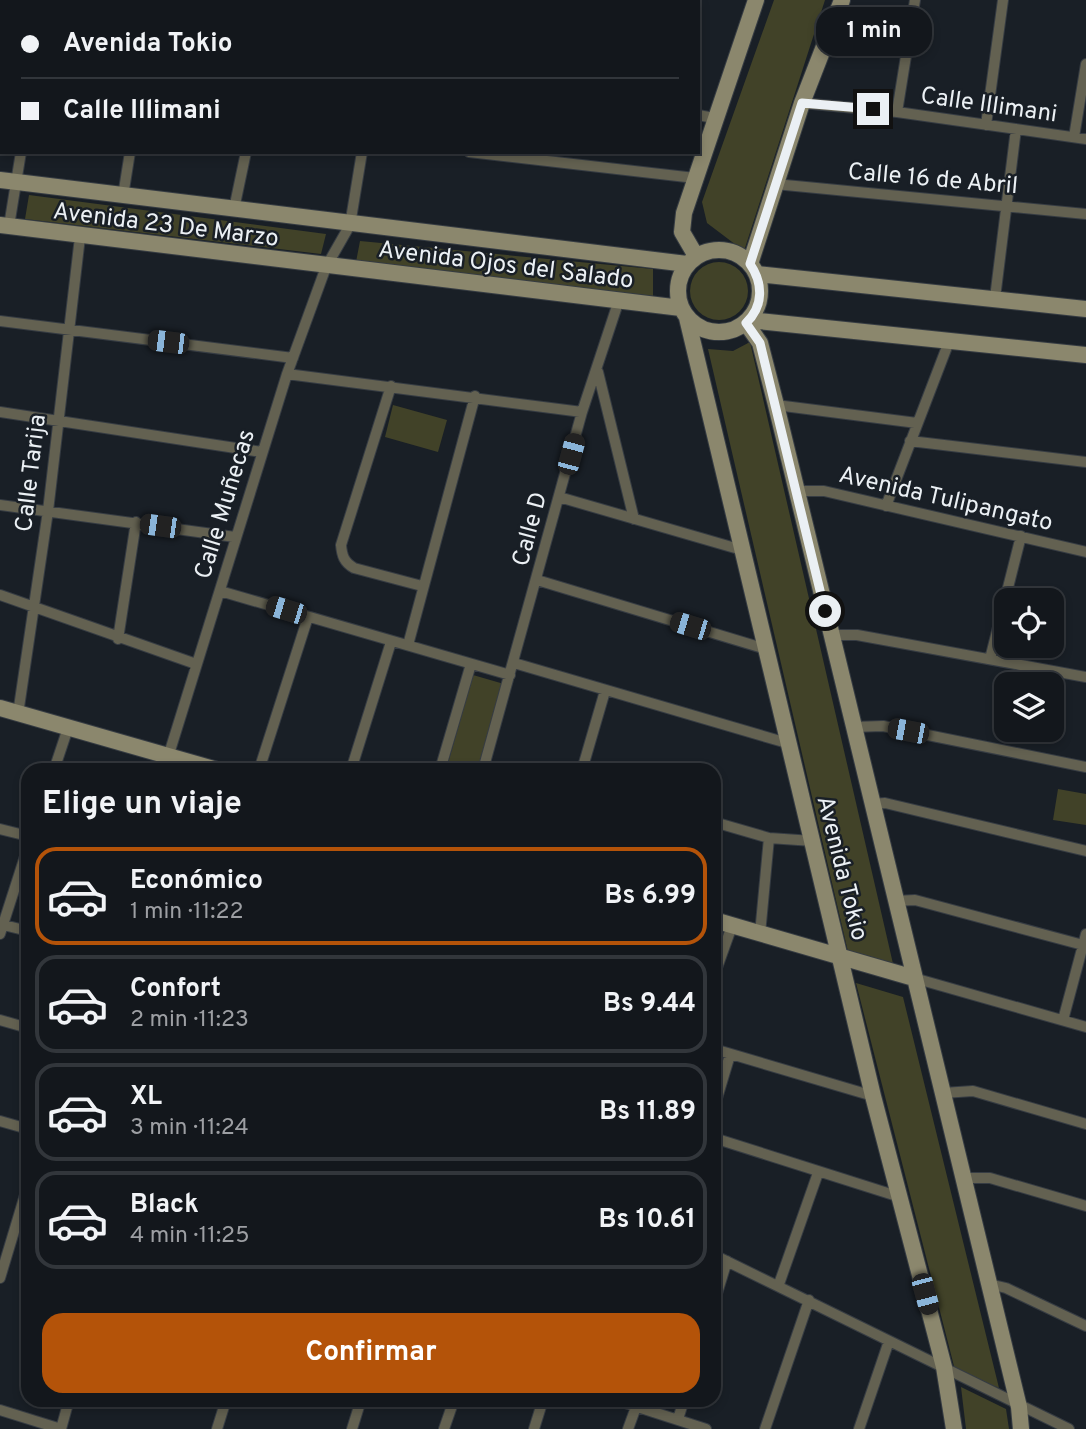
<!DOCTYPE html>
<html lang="es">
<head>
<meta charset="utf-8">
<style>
	body { margin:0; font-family:Overpass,sans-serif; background:#1c2025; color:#f1f3f6; height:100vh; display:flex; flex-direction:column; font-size:26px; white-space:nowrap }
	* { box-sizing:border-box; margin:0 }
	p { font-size:23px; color:#9d9fa3 }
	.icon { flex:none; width:38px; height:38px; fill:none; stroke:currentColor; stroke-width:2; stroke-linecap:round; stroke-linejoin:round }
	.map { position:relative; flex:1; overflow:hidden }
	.side { position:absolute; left:21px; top:763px; width:700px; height:644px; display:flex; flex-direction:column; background:#13171c; border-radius:21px; box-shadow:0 4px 10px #0003,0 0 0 2px #32363b }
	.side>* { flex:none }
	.hud { position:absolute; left:0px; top:0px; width:700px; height:154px; box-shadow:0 4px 10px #0003,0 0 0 2px #32363b; display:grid; align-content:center; height:154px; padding:0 21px; background:#13171c }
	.controls { position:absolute; left:994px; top:588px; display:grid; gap:14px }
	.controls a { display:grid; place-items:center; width:70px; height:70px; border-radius:14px; background:#13171c; box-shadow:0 4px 10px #0003,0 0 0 2px #32363b; font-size:35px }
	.end { position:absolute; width:32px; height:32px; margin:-16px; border:9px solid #ebf0f4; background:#111; box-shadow:0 0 0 4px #111 }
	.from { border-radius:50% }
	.bubble { position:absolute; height:49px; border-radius:21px; background:#13171c; box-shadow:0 4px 10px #0003,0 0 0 2px #32363b; font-size:23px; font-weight:700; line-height:49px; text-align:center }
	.car { position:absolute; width:21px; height:42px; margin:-21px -10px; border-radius:9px; box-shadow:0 0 5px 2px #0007; background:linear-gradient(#222 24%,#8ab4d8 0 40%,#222 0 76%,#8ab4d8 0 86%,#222 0) }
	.hud b { display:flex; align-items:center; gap:24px; height:66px; font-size:26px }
	.hud b+b { border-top:2px solid #32363b }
	.hud i { width:18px; height:18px; background:#f1f3f6 }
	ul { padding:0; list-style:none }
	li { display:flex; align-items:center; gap:21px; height:98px; margin:0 14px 10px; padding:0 7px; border:4px solid #32363b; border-radius:21px }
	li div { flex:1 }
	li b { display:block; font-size:26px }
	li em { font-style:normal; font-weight:700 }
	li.current { border-color:#b45309 }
	li>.icon { width:63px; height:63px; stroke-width:1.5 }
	h2 { padding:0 21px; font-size:32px; line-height:84px }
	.action { display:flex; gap:14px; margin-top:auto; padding:14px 21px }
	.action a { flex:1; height:80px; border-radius:21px; background:#b45309; color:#fff; font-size:28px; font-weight:700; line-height:80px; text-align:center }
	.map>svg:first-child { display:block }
	.green { fill:#414228 }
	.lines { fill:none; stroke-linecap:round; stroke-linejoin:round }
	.street-casing { stroke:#363c43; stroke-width:12 }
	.secondary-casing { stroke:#363c43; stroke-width:18 }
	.street { stroke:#636151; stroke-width:10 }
	.secondary { stroke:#8b876d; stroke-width:16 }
	.route { stroke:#ebf0f4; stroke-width:9 }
	.labels { text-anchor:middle; stroke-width:5; stroke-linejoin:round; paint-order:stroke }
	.street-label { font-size:24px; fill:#ebf0f4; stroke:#191f26 }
</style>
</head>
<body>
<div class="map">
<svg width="1086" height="1429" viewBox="0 0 1086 1429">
	<rect width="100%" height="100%" fill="#191f26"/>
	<!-- green -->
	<path class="green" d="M 774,0 L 825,0 L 744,251 L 707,223 L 702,202 Z
		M 29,195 L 326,234 L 321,254 L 25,219 Z
		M 360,241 L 653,269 L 653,296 L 356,262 Z
		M690 291a29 29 0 1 1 58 0a29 29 0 1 1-58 0Z
		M 750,342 L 894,968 L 849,956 L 708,349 L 733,351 Z
		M 393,405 L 447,420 L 438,452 L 385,437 Z
		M 473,675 L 504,684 L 479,770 L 446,770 Z
		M 1058,789 L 1086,794 L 1086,825 L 1053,820 Z
		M 856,983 L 903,997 L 999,1388 L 955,1370 Z
		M 961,1387 L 1006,1409 L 1009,1429 L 966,1429 Z"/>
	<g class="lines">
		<!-- street casing -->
		<g class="street-casing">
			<path id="street" d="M 82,2 L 83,0
				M 273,2 L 274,0
				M 376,2 L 376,0
				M 483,2 L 483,0
				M 575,2 L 576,0
				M 666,2 L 666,0
				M 0,12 L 2,13
				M 802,103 L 897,112 L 1086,139
				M 897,112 L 915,0
				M 698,115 L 714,118
				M 986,125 L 1003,0
				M 1074,137 L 1086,64
				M 469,152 L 695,178
				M 775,184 L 1086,214
				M 123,196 L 130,152
				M 234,209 L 246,152
				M 9,226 L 21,152
				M 995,298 L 1016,129
				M 0,321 L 293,358
				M 598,372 L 634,519
				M 287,374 L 582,412
				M 391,386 L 341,545 C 342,556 344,562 354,568 L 422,586
				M 776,405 L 917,423
				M 0,412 L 262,452
				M 910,441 L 1086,462
				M 796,491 L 824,491 L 1086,552
				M 559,497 L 742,550
				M 0,505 L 235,537
				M 886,506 L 950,339
				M 537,580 L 766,649
				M 220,591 L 510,675
				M 0,595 L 196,664
				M 830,635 L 857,635 L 1086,677
				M 118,639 L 136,522
				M 408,645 L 475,396
				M 990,659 L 1021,536
				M 514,663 L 787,743
				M 18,714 L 48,511 L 80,237
				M 853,727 L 883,726 L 1086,767
				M 54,770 L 68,728
				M 164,770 L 287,374 L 326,267 L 350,225 L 362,152
				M 259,770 L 308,617
				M 351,770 L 391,642
				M 440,770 L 471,664
				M 483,770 L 582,412 L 619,300
				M 582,770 L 605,691
				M 872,804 L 885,803 L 1086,851
				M 714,822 L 769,838 L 813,841
				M 0,829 L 28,836
				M 895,901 L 915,900 L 1083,945
				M 0,924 L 28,931
				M 0,934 L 28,847
				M 760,934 L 769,838
				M 714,976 L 732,926
				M 914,978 L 1086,1027
				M 0,1020 L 28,1028
				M 1063,1020 L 1086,934
				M 714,1049 L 873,1096
				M 943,1093 L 973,1091 L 1086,1124
				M 714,1108 L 730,1055
				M 0,1121 L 28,1129
				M 714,1138 L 900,1197
				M 963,1178 L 990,1178 L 1086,1206
				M 714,1255 L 1069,1429
				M 0,1278 L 28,1185
				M 779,1284 L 818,1173
				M 989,1284 L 1006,1288 L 1086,1326
				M 714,1303 L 727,1261
				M 616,1400 L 706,1429
				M 0,1410 L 61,1429
				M 678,1419 L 684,1400
				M 61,1429 L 69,1400
				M 217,1429 L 226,1400
				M 352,1429 L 361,1400
				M 444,1429 L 454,1400
				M 534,1429 L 543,1400
				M 628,1429 L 636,1407
				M 765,1429 L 809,1300
				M 859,1429 L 889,1341"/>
		</g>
		<!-- secondary casing -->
		<g class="secondary-casing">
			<path id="secondary" d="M 0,180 L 687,264
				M 0,225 L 681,308
				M678 291a41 41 0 1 1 82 0a41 41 0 1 1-82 0Z
				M 696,256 L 682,232 L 684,213 L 756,0
				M 750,264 L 802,103 L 842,0
				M 757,274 L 1086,309
				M 687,318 L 873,1096 L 944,1367 L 954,1429
				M 749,320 L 1086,355
				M 746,323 L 760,343 L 776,405 L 1019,1407 L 1021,1429
				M 0,708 L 217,770
				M 714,920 L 914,978"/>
		</g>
		<!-- street -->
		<use href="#street" class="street"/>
		<!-- secondary -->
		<use href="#secondary" class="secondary"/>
	</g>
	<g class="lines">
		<!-- route -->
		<path class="route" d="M 825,611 L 760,343 L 746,323 C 764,306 763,283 750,264 L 802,103 L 873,109"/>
	</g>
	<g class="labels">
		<!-- street labels -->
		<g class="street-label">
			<text transform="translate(989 104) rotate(8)" y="8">Calle Illimani</text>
			<text transform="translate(933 178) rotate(5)" y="8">Calle 16 de Abril</text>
			<text transform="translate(166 224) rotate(7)" y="8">Avenida 23 De Marzo</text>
			<text transform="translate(506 264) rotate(7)" y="8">Avenida Ojos del Salado</text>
			<text transform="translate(30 473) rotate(-83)" y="8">Calle Tarija</text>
			<text transform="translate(946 498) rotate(13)" y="8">Avenida Tulipangato</text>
			<text transform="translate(224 504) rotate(-73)" y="8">Calle Muñecas</text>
			<text transform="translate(529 529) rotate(-75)" y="8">Calle D</text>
			<text transform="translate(843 868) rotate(76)" y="8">Avenida Tokio</text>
		</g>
	</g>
</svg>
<div class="controls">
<a><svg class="icon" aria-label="locate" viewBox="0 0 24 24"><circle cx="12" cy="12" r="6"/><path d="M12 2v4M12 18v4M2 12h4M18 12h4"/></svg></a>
<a><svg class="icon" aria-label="layers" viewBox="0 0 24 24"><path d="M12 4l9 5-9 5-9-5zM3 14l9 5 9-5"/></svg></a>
</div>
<i class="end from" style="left:825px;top:611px"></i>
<i class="end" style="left:873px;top:109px"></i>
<div class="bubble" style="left:816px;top:7px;width:116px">1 min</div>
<i class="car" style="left:168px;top:342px;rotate:277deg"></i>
<i class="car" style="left:571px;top:454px;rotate:15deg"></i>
<i class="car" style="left:160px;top:526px;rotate:278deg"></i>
<i class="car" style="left:286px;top:610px;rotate:287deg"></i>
<i class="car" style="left:690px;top:626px;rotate:287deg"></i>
<i class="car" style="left:908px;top:731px;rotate:281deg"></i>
<i class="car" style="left:925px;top:1294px;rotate:165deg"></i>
<div class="hud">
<b><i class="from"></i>Avenida Tokio</b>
<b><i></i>Calle Illimani</b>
</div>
<section class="side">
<h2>Elige un viaje</h2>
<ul>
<li class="current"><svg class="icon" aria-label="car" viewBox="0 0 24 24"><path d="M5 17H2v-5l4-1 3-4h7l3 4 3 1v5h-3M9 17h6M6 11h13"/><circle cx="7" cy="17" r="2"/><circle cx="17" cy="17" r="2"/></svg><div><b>Económico</b><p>1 min · 11:22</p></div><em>Bs 6.99</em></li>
<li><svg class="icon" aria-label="car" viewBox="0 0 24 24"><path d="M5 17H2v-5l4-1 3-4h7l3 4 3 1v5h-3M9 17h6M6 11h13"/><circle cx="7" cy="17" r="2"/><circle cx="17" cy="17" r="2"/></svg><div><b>Confort</b><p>2 min · 11:23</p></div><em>Bs 9.44</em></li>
<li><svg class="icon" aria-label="car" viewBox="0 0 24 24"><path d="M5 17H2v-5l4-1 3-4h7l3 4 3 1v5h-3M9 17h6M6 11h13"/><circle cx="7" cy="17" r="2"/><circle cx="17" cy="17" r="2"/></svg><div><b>XL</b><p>3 min · 11:24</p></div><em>Bs 11.89</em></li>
<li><svg class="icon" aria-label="car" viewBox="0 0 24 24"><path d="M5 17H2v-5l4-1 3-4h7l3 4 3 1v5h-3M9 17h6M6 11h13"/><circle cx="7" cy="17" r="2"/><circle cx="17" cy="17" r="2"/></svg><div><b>Black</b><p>4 min · 11:25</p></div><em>Bs 10.61</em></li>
</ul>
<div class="action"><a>Confirmar</a></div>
</section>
</div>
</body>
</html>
